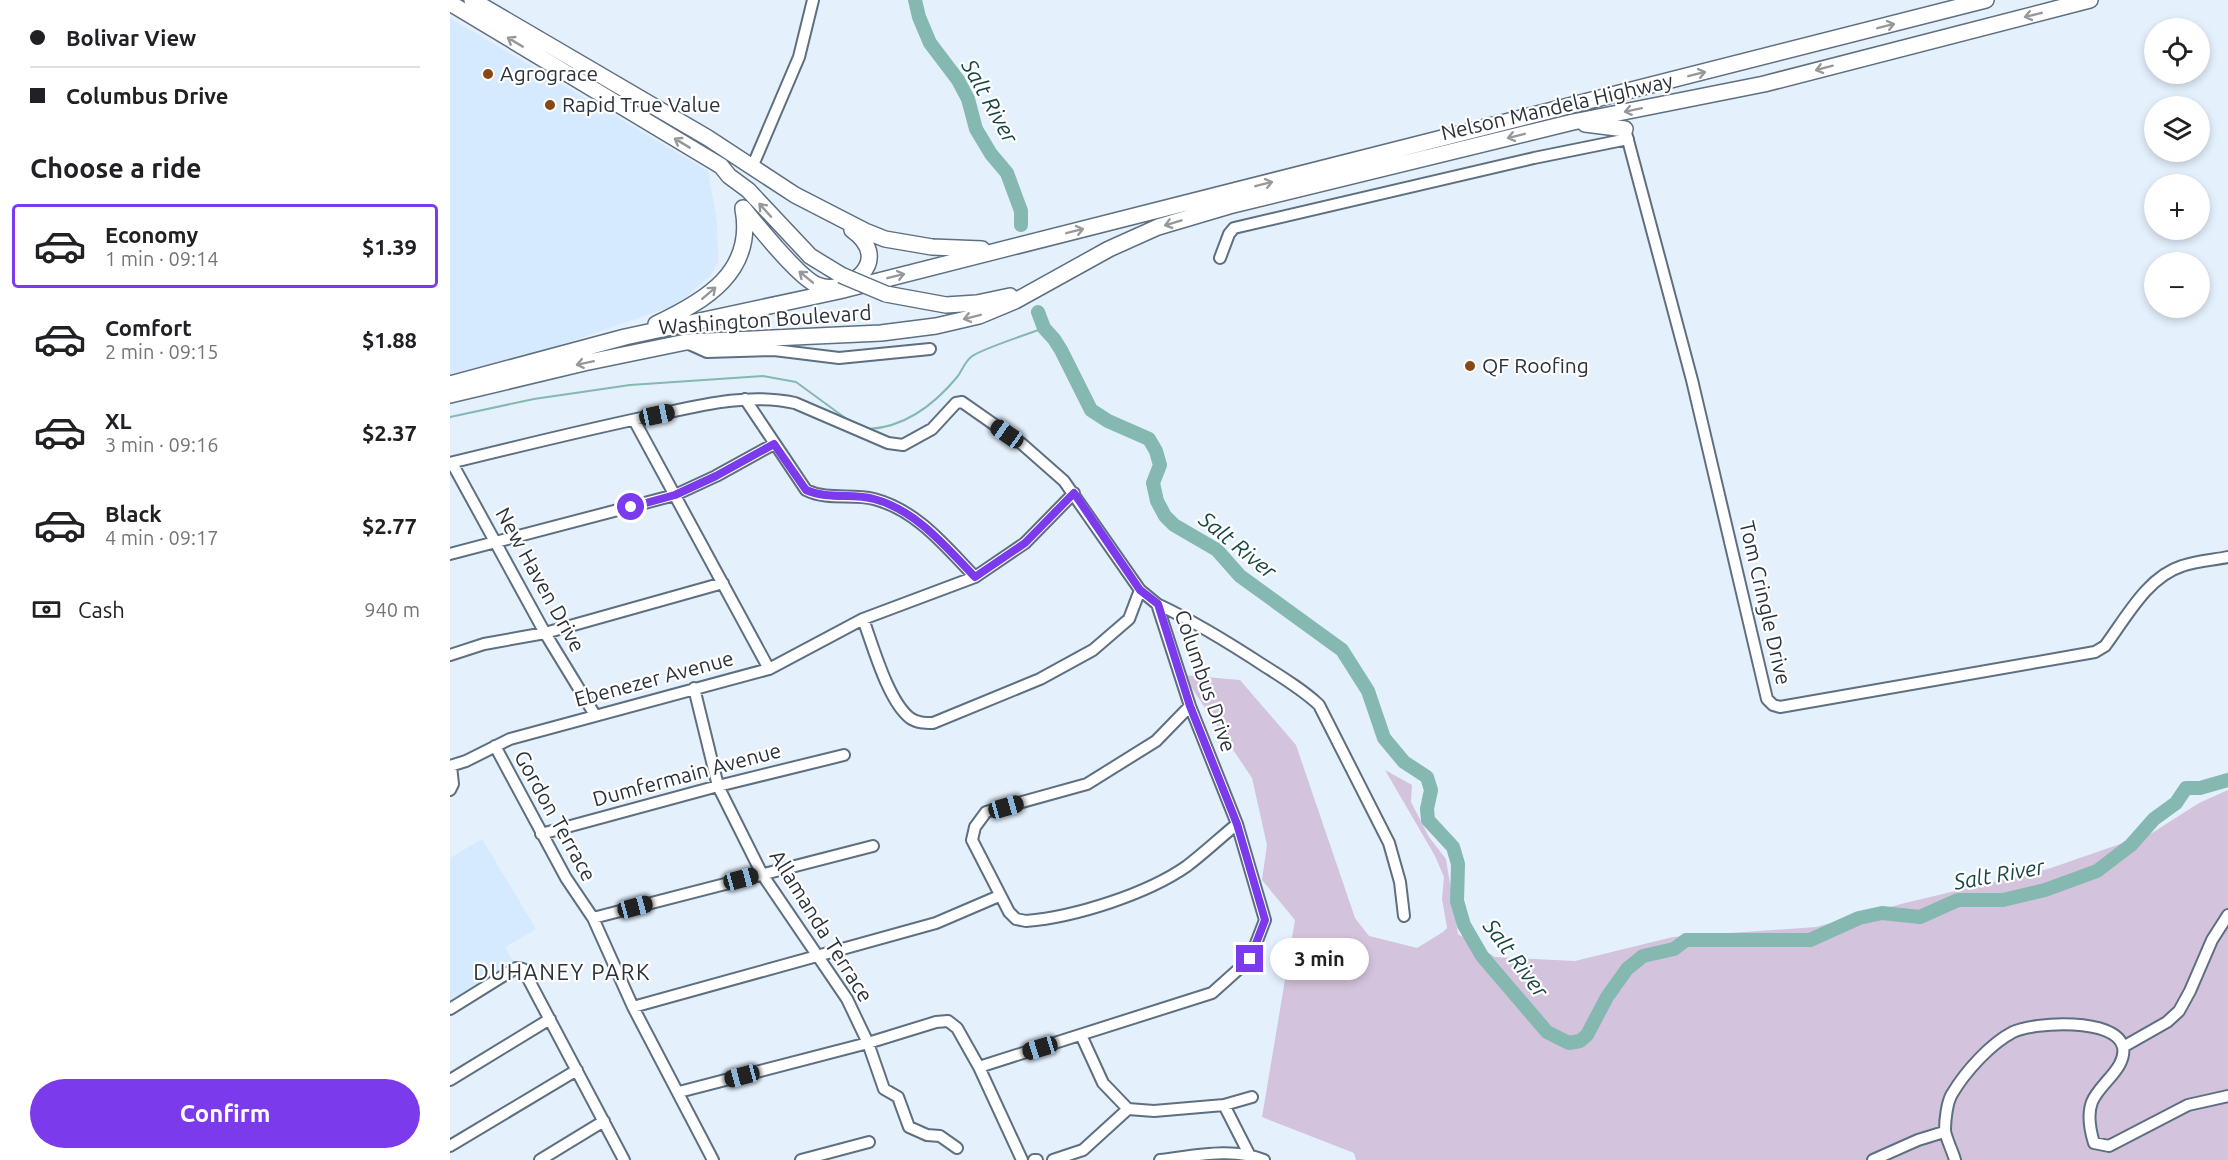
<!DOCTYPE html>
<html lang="en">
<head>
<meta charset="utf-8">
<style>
	body { margin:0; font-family:Ubuntu,sans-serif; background:#f2f2f2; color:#202124; height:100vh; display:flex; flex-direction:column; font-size:22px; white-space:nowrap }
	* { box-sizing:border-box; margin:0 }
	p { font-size:20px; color:#757577 }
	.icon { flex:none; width:33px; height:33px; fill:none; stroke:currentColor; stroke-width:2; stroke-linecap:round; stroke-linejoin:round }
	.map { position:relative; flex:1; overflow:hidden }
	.sheet { display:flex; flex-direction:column; background:#fff; width:450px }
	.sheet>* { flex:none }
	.guide { display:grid; align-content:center; height:132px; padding:0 30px; background:#fff }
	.controls { position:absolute; left:1694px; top:18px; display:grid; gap:12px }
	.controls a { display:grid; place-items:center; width:66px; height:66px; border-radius:50%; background:#fff; box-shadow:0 3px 9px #0003; font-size:30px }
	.end { position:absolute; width:27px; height:27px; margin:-14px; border:8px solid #7c3aed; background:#fff; box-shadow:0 0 0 3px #fff }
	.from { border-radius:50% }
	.bubble { position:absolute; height:42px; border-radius:21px; background:#fff; box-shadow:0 3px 9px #0003; font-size:20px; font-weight:700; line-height:42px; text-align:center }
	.car { position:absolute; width:18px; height:36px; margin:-18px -9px; border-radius:8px; box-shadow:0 0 4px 2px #0007; background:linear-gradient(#222 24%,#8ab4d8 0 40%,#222 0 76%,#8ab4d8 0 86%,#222 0) }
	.guide b { display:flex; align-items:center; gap:21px; height:57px; font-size:22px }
	.guide b+b { border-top:2px solid #e0e0e0 }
	.guide i { width:15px; height:15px; background:#202124 }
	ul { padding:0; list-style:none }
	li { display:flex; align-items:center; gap:18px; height:84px; margin:0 12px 9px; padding:0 18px; border:3px solid transparent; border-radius:6px }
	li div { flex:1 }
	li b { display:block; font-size:22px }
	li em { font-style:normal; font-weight:700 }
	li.on { border-color:#7c3aed }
	li>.icon { width:54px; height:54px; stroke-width:1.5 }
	h2 { padding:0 30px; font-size:27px; line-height:72px }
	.pay { display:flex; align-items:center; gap:15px; height:66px; padding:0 30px; font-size:22px }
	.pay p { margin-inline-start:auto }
	.primary-button { display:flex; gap:12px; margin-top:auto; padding:12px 30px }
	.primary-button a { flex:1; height:69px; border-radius:36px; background:#7c3aed; color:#fff; font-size:24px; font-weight:700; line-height:69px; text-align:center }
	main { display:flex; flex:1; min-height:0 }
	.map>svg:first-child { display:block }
	.built { fill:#d5e9ff }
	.green { fill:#d4c3dc }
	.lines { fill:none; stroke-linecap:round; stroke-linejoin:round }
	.stream { stroke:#84b8b0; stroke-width:2 }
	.river { stroke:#84b8b0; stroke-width:14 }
	.minor-casing { stroke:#5e6f81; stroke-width:14 }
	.highway-casing { stroke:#5e6f81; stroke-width:18 }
	.minor { stroke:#fff; stroke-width:10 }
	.highway { stroke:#fff; stroke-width:15 }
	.highway-bridge-casing { stroke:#5e6f81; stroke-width:18; stroke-linecap:butt }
	.highway-bridge { stroke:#fff; stroke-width:15 }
	.oneway { stroke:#95989c }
	.route { stroke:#7c3aed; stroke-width:8 }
	.poi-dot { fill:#894715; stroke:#fff; stroke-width:2 }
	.labels { text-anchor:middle; stroke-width:4.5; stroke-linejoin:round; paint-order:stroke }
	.poi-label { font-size:21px; fill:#2b323a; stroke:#fff; text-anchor:start }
	.street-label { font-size:21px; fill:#2b323a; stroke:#fff }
	.water-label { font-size:22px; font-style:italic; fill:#184741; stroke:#fff }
	.neighbourhood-label { font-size:22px; letter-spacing:1.5px; fill:#2b323a; stroke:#fff }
</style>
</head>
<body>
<main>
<section class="sheet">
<div class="guide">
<b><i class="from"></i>Bolivar View</b>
<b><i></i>Columbus Drive</b>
</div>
<h2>Choose a ride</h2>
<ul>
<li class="on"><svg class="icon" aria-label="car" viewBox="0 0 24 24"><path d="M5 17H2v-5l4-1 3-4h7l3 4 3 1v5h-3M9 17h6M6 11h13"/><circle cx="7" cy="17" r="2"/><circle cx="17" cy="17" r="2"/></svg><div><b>Economy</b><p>1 min · 09:14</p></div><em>$1.39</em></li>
<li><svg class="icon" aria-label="car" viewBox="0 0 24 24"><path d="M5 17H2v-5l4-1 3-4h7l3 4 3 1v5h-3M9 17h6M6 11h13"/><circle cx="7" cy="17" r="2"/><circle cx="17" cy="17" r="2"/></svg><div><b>Comfort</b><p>2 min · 09:15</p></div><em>$1.88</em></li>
<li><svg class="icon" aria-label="car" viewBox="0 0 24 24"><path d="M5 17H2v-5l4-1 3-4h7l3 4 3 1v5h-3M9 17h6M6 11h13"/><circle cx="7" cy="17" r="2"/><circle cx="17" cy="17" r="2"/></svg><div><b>XL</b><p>3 min · 09:16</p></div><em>$2.37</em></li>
<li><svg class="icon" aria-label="car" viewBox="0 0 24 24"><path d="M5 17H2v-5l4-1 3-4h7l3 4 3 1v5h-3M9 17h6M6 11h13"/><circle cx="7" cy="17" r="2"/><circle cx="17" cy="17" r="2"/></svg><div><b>Black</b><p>4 min · 09:17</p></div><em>$2.77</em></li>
</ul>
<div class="pay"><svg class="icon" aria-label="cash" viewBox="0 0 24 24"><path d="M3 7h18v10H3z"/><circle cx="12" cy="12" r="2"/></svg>Cash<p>940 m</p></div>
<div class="primary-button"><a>Confirm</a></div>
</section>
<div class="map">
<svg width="1778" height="1160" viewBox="0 0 1778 1160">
	<rect width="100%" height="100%" fill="#e4f0fc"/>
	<!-- built -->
	<path class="built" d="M 0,18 L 258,171 L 267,222 L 268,261 L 261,275 L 226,305 L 0,383 Z
		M 32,839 L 86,929 L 55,947 L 66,966 L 0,1006 L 0,858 Z"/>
	<!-- green -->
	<path class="green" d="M 733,675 L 790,680 L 846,745 L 905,918 L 919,936 L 967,948 L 993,932 L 997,928 L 992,899 L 994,877 L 985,856 L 935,770 L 962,785 L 961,802 L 979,837 L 996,859 L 1008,934 L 1045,957 L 1125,961 L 1223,937 L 1366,927 L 1455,903 L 1598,869 L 1702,833 L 1749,803 L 1778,790 L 1778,1160 L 906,1160 L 904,1153 L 812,1117 L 845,920 L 812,880 L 817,845 L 802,778 Z"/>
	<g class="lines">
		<!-- stream -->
		<path class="stream" d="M 0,417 L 84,399 L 180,385 L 313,376 L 346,382 L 398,420
			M 419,429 C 455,427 485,404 508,376 C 512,370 515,362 521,357 C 528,350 581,333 594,328"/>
		<!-- river -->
		<path class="river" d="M 465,0 L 469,17 L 480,43 L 508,80 L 518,99 L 526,129 L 541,154 L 557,173 L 571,211 L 571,225
			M 588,312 L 594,328 L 604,339 L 611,350 L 641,410 L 658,421 L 699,439 L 706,451 L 710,465 L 703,483 L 707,501 L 715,516 L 724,525 L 767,550 L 790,576 L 892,650 L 918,691 L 934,738 L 954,762 L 977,777 L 981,790 L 977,809 L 978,820 L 1003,847 L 1008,864 L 1007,901 L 1014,925 L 1032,956 L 1097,1032 L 1119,1043 L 1130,1041 L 1137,1035 L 1157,997 L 1177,969 L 1193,956 L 1224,949 L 1236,940 L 1360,940 L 1409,918 L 1432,913 L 1470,917 L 1508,900 L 1553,900 L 1595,890 L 1647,871 L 1681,845 L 1704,819 L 1726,803 L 1736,788 L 1750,788 L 1778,780"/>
		<!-- minor casing -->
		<g class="minor-casing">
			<path id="minor" d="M 1175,129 L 1242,380 L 1317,699 L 1323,705 L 1330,707 L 1645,652 L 1655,646 C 1676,618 1697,577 1732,566 C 1746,561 1763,560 1778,557
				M 303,165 L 349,57 L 363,0
				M 770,258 L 779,234 L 784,228 L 1084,158 L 1178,139
				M 237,343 L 257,352 L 324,350 L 389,358 L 480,349
				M 295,399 L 356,490 C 378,501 402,493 424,499 C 467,510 496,547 525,577
				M 184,420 L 319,669
				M 0,463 C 65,447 130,431 196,417 C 244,407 295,392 345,403 L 438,443 L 453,445 L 482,429 L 506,403 L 512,402 L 572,444 L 614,481 L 690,590 L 707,604 L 740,706 L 787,824 L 815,920 L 800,959 L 762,993 L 529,1067
				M 2,463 L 95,633 L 145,715
				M 0,554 L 225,495 L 266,476 L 324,444
				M 707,604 C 746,622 781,644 816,667 C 835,679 853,690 869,705 L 939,843 L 950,882 L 954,916
				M 413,619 C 423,646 438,701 460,718 C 467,723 475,723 483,723 L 590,679 L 643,650 L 679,619 L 690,590
				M 0,655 L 34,644 L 95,633 L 273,583
				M 244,688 L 268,786 L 312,874 L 397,999 L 418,1043 L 434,1089 L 448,1097 L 459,1127 L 477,1135 L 490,1136 L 507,1148
				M 740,706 L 706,741 L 637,784 L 536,812 L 525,827 L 522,840 L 559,912 L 566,919 L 576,921 C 625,917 697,894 737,866 C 754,853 770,838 787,824
				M 45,746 L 116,878 L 143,918 L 183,1007 L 263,1160
				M 0,766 L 16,761 L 60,739 L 319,669 L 413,619 L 525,577 L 575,543 L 624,493
				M 0,790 L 3,784 L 1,766
				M 91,834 L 268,786 L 394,755
				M 143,918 L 423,846
				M 183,1007 L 486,923 L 549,896
				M 0,1009 L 66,968 L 73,969 L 174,1160
				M 631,1035 L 653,1083 L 678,1109 L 704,1111 L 774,1105 L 802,1097
				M 1673,1047 L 1717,1022 L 1729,1011 L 1740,991 L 1762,940 L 1778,915
				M 0,1080 L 100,1019
				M 229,1092 L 418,1043 L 486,1022 L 498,1021 L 507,1028 L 529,1067 L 572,1160
				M 774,1105 L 799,1154
				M 0,1146 L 127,1070
				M 90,1160 L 154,1121
				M 351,1160 L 419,1142
				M 584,1160 L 587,1160
				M 603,1160 L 633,1150 L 678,1109
				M 710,1160 C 744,1156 783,1147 814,1160
				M 1423,1160 L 1468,1140 L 1494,1132
				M 1505,1160 C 1503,1152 1495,1136 1495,1130 C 1495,1120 1497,1102 1502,1094 C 1515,1072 1540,1044 1563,1032 C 1584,1022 1666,1017 1673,1047 C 1677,1068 1649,1084 1642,1102 C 1637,1115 1640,1130 1644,1143 L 1659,1146 L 1738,1105 L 1778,1096"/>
		</g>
		<!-- highway casing -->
		<g class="highway-casing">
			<path id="highway" d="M 22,0 L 258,138 L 345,195 L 415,231 L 435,239 L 482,247 L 532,249
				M 0,3 L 271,166 L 279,176 L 298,190 L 360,256 L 391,275
				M 1135,124 L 1175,129
				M 293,208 C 308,226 348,277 367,285 C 395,297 446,262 402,230
				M 436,294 L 496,305 L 527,303 L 560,296
				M 206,324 C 255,301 305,272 293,209
				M 0,384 L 175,337 L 389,291 L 1536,0
				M 0,395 L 134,363 L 236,342 L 431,333 L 486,326 L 529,316 L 565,301 L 659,249 L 708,227 L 779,206 L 1123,122 L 1314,84 L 1640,0"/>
		</g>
		<!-- minor -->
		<use href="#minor" class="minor"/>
		<!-- highway -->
		<use href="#highway" class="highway"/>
		<!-- highway-bridge casing -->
		<g class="highway-bridge-casing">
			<path id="highway-bridge" d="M 391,275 L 436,294"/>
		</g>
		<!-- highway-bridge -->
		<use href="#highway-bridge" class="highway-bridge"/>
	</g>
	<!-- one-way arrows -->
	<defs><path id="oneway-shaft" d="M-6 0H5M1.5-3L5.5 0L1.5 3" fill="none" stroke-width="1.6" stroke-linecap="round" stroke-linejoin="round" transform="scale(1.5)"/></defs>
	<g class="oneway">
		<use href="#oneway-shaft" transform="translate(1583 15) rotate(166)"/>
		<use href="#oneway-shaft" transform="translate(1436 26) rotate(-14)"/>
		<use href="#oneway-shaft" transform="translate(65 42) rotate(-149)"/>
		<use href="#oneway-shaft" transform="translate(1374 68) rotate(165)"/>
		<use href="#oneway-shaft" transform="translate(1247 74) rotate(-14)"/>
		<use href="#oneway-shaft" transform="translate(1183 110) rotate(168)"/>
		<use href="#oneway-shaft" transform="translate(1066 136) rotate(166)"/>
		<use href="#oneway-shaft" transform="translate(232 143) rotate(-149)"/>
		<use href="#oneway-shaft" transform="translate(814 184) rotate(-14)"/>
		<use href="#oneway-shaft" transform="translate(315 210) rotate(-132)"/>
		<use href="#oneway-shaft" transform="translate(723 223) rotate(163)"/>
		<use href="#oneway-shaft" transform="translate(625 231) rotate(-14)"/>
		<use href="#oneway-shaft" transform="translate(446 276) rotate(-14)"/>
		<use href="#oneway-shaft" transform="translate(356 277) rotate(-141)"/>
		<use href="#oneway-shaft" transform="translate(259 293) rotate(-41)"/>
		<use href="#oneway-shaft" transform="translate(522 317) rotate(166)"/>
		<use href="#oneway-shaft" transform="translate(135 363) rotate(168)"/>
	</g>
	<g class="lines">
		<!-- route -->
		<path class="route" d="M 181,507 L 225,495 L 266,476 L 324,444 L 356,490 C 378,500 402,493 424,499 C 466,510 496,547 525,577 L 575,543 L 624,493 L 690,590 L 708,604 L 740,706 L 787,824 L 815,920 L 800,959"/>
	</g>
	<!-- markers -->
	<g class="poi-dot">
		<circle cx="38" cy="74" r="6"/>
		<circle cx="100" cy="105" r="6"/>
		<circle cx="1020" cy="366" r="6"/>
	</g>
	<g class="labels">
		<!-- poi labels -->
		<g class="poi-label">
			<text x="50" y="81">Agrograce</text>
			<text x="112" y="112">Rapid True Value</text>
			<text x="1032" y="373">QF Roofing</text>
		</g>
		<!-- street labels -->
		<g class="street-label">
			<text transform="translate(1107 107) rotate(-13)" y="7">Nelson Mandela Highway</text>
			<text transform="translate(315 320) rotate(-4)" y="7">Washington Boulevard</text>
			<text transform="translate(90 580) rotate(61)" y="7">New Haven Drive</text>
			<text transform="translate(1315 603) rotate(77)" y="7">Tom Cringle Drive</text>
			<text transform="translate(204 679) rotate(-15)" y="7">Ebenezer Avenue</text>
			<text transform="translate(755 681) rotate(71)" y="7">Columbus Drive</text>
			<text transform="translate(237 775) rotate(-15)" y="7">Dumfermain Avenue</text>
			<text transform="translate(105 816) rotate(61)" y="7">Gordon Terrace</text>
			<text transform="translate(371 926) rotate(58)" y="7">Allamanda Terrace</text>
		</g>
		<!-- water labels -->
		<g class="water-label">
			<text transform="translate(540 101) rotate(61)" y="8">Salt River</text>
			<text transform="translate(788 545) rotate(39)" y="8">Salt River</text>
			<text transform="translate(1549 874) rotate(-10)" y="8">Salt River</text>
			<text transform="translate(1066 958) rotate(53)" y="8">Salt River</text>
		</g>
		<!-- neighbourhood labels -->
		<g class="neighbourhood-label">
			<text x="112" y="980">DUHANEY PARK</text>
		</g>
	</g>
</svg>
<div class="controls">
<a><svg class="icon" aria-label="locate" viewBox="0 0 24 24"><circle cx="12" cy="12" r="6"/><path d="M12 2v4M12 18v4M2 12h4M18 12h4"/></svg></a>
<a><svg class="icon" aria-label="layers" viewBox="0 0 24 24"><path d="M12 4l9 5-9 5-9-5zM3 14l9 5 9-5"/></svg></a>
<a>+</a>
<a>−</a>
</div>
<i class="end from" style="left:181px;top:507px"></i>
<i class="end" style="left:800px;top:959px"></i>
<div class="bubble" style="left:820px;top:938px;width:99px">3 min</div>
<i class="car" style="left:207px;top:415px;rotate:78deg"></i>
<i class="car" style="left:557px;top:434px;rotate:305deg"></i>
<i class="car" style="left:556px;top:807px;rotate:74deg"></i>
<i class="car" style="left:291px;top:879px;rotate:75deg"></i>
<i class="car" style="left:185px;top:907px;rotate:75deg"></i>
<i class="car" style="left:590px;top:1048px;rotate:253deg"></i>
<i class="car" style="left:292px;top:1076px;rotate:255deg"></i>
</div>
</main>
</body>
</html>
